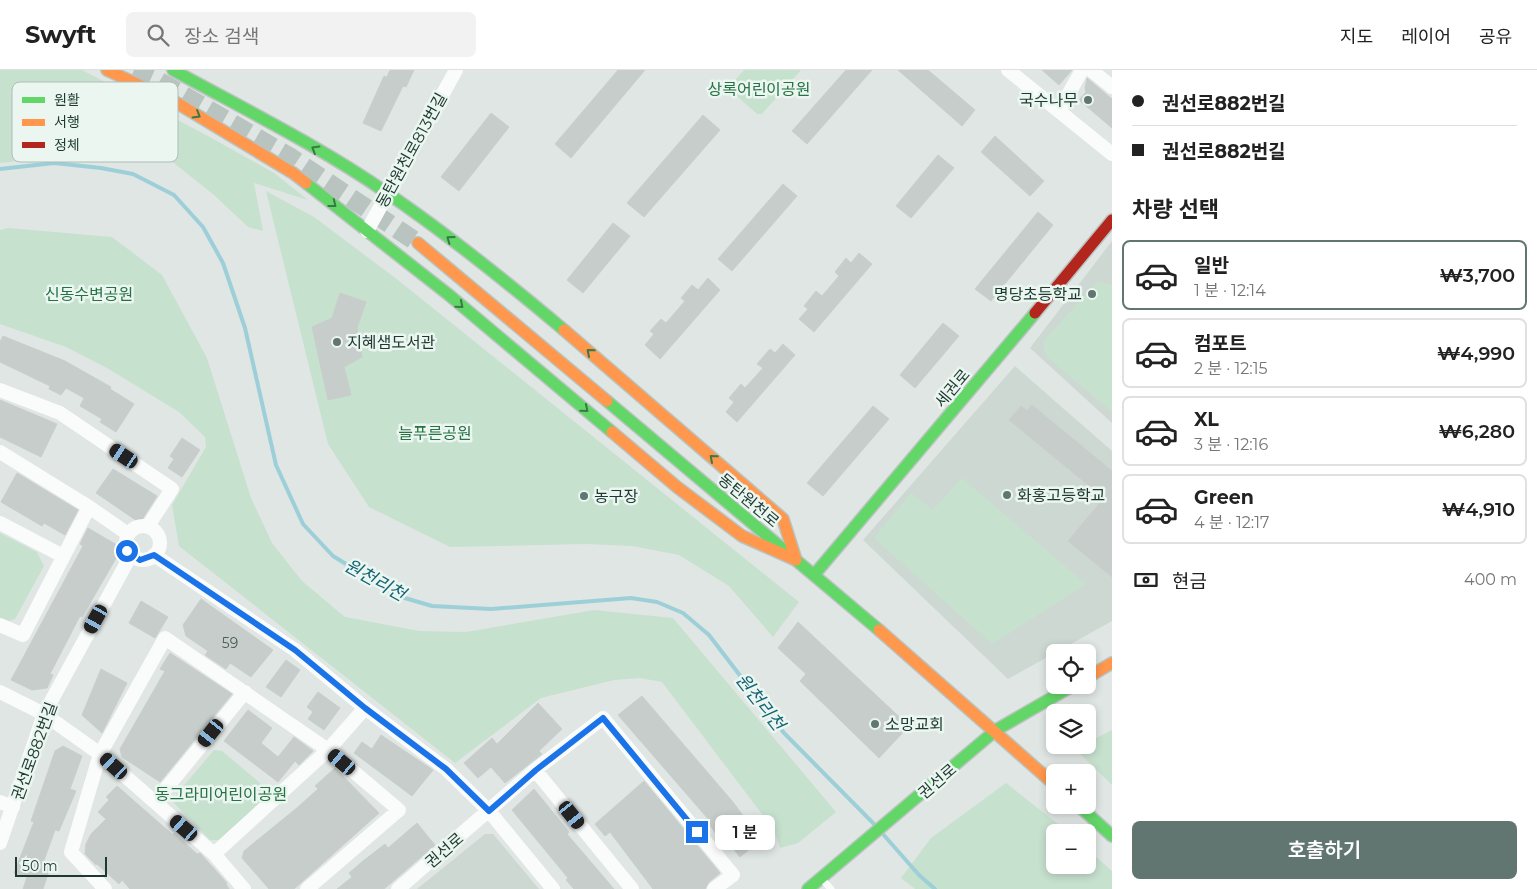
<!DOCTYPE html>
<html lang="ko">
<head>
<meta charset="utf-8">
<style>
	body { margin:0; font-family:Montserrat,"Noto Sans KR",sans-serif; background:#f2f2f2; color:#222; height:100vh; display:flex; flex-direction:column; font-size:19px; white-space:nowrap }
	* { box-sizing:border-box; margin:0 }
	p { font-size:16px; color:#767676 }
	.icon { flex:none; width:28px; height:28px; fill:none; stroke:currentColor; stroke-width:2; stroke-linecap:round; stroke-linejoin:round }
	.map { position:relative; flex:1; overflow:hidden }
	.drawer { display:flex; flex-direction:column; background:#fff; width:425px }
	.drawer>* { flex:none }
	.hud { display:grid; align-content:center; height:110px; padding:0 20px; background:#fff }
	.tools { position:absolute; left:1046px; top:574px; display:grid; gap:10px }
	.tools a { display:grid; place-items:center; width:50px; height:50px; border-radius:8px; background:#fff; box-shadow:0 2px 8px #0003; font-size:25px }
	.scale { position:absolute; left:15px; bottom:12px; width:92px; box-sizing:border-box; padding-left:5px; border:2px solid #1d3932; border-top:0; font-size:14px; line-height:18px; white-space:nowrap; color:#1d3932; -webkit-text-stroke:4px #ecf6f1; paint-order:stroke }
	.end { position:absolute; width:22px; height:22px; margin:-11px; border:6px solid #1a73e8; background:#fff; box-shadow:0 0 0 2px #fff }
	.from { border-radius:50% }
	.bubble { position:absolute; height:35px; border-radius:8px; background:#fff; box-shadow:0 2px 8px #0003; font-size:16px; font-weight:600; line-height:35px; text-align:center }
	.car { position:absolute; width:15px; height:30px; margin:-15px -8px; border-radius:6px; box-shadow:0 0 4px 1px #0007; background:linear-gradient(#222 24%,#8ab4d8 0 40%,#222 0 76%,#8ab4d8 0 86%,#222 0) }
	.hud b { display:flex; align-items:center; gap:18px; height:48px; font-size:19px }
	.hud b+b { border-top:1px solid #e0e0e0 }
	.hud i { width:12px; height:12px; background:#222 }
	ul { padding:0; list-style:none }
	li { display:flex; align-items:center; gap:15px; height:70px; margin:0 10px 8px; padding:0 10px; border:2px solid #e0e0e0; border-radius:8px }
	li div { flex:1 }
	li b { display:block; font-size:19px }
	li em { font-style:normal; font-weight:600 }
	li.active { border-color:#617670 }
	li>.icon { width:45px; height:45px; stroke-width:1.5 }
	h2 { padding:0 20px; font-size:22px; line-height:60px }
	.pay { display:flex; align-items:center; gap:12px; height:55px; padding:0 20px; font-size:19px }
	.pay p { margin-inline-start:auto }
	.primary-button { display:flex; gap:10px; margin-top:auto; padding:10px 20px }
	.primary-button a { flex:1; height:58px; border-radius:8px; background:#617670; color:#fff; font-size:20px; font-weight:600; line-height:58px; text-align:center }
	header { display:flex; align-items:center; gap:30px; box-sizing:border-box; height:70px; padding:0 25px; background:#fff; border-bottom:1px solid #e0e0e0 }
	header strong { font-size:24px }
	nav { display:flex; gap:28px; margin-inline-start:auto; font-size:18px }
	.search { width:350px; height:45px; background:#f2f2f2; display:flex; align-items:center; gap:12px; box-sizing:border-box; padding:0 18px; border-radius:8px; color:#767676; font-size:19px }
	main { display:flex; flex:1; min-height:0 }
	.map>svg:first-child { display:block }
	.built { fill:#cdd8d3 }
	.green { fill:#c7e1cf }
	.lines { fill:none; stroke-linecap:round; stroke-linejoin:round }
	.stream { stroke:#9dcfd8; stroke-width:4 }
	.building { fill:#c6cdca; stroke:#c8cfcc }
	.secondary-tunnel { stroke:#b9c3c0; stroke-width:19; stroke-dasharray:19 9; stroke-linecap:butt }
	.fast-casing { stroke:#b9c3bf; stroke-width:14 }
	.slow-casing { stroke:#b9c3bf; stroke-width:14 }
	.jam-casing { stroke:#b9c3bf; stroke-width:14 }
	.lane { stroke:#fafbfb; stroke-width:7 }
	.street { stroke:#fafbfb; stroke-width:14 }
	.fast { stroke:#63d668; stroke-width:11 }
	.slow { stroke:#ff974d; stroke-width:11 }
	.jam { stroke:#b3261e; stroke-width:11 }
	.oneway { stroke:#397848 }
	.route { stroke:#1a73e8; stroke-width:6 }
	.poi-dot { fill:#617670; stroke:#ecf6f1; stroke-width:2 }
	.labels { text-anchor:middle; stroke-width:5; stroke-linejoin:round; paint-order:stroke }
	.number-label { font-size:14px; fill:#485f59 }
	.park-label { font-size:16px; fill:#267244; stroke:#ecf6f1 }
	.poi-label { font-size:16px; fill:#1d3932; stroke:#ecf6f1; text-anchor:start }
	.street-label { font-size:16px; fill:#1d3932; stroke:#ecf6f1 }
	.water-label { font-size:18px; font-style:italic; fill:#156577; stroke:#ecf6f1 }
	.key { fill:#ecf6f1; stroke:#aebdb8; stroke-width:1 }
	.key-label { font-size:14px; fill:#1d3932 }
</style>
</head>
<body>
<header>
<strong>Swyft</strong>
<div class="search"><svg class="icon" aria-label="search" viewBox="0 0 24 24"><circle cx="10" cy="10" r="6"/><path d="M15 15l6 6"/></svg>장소 검색</div>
<nav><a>지도</a><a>레이어</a><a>공유</a></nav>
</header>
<main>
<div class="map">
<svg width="1112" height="819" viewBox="0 0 1112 819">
	<rect width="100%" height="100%" fill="#e0e6e3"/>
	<!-- built -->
	<path class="built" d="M 1112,171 L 1112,353 L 1030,278 Z
		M 1015,296 L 1112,381 L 1112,551 L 1008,609 L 863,470 Z
		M 485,764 L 493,764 L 539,819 L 417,819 Z"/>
	<!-- green -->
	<path class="green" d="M 0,0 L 82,0 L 208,66 L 274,103 L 308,130 L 254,113 L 263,161 L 248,157 L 214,125 L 160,82 L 125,68 L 86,57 L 49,88 L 0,93 Z
		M 744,0 L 801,0 L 762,44 L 757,44 L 728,18 Z
		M 266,121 L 314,147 L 398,210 L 799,532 L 773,567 L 729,516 L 679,485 L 632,476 L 586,474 L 450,477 L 369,437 L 328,374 Z
		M 8,158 L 112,167 L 162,205 L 207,288 L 251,428 L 272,473 L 302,511 L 345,547 L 419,561 L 466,562 L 594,540 L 673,548 L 836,742 L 798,773 L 780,778 L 774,760 L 662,612 L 640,608 L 614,610 L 541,628 L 455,693 L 179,476 L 172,435 L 206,377 L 205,367 L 179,342 L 107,298 L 66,277 L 0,254 L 0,160 Z
		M 1097,212 L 1112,215 L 1112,342 L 1046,286 L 1043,272 Z
		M 962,408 L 1086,514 L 992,574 L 874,468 L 911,423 L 933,440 Z
		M 0,463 L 37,482 L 44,496 L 15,549 L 6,552 L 0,549 Z
		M 1112,660 L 1112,715 L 1075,679 L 1088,675 L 1088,672 Z
		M 214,680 L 222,681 L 266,718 L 266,727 L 219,770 L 210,770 L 174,733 L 175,726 Z
		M 1006,713 L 1068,762 L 1055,762 L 1055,795 L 1088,795 L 1088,780 L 1112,801 L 1112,819 L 915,819 L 901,808 L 931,768 Z"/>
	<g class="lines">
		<!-- stream -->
		<path class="stream" d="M 0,99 L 54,93 L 101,98 L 133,104 L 174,125 L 203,157 L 223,193 L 245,258 L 276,395 L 303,454 L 333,486 L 398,526 L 432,536 L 491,539 L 631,528 L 657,532 L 683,543 L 709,565 L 784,663 L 876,756
			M 882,763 L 919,805 L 935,819"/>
	</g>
	<!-- building -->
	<path class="building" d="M 390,0 L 414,0 L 406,17 L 403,16 L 381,61 L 363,53 L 384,6 L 387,7 Z
		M 618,0 L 645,0 L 571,88 L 555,74 Z
		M 846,0 L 872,0 L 807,74 L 792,61 Z
		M 898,0 L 928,0 L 975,40 L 962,56 Z
		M 1042,0 L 1072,0 L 1059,15 Z
		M 1087,8 L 1112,29 L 1112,58 L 1079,30 L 1086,22 L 1085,18 Z
		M 491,43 L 509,57 L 459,121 L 441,107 Z
		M 703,45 L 720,60 L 644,147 L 627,133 Z
		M 995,66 L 1044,111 L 1030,126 L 981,82 Z
		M 938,85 L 954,98 L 911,148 L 896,136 Z
		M 783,114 L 797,126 L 732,201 L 718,189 Z
		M 1038,142 L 1053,155 L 991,231 L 975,219 Z
		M 613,153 L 630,166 L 583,223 L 567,210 Z
		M 859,183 L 872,194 L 814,262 L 799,249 L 808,239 L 804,236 L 816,221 L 822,226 L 839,206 L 835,202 L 846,188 L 851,193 Z
		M 708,208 L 720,220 L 660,289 L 645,275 L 654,264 L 650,261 L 661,249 L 666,253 L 685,231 L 681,228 L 692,215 L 698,220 Z
		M 340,223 L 366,232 L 357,258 L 362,287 L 344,297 L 351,325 L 328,330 L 312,257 L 332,248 Z
		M 943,253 L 959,266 L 915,318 L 900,305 Z
		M 3,266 L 65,291 L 111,317 L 110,319 L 134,334 L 116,362 L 100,352 L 102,349 L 80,336 L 84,328 L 66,318 L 61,325 L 49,319 L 50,316 L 0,292 L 0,272 Z
		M 783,274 L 795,285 L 737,352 L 726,342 L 734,332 L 729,328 L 741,314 L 745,318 L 763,298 L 757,294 L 770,279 L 775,283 Z
		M 0,330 L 57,354 L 41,387 L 0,367 Z
		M 1032,335 L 1112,401 L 1112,507 L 1068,471 L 1104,428 L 1009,350 L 1021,336 L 1027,341 Z
		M 873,336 L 889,349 L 823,426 L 807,413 Z
		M 182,368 L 200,380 L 182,407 L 168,398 L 174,389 L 170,386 Z
		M 113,399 L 157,426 L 140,453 L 96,423 Z
		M 17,403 L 78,440 L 65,465 L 44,453 L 42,456 L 1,432 Z
		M 88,458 L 122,478 L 82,547 L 80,546 L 50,604 L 53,605 L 47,618 L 32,620 L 11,610 L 83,476 L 80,474 Z
		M 201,529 L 273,580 L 251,607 L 230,593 L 226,599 L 205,585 L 208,581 L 186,566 L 183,555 Z
		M 141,531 L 168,547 L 155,568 L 129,553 Z
		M 798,552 L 909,656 L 879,688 L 800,611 L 806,604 L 778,578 Z
		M 170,583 L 232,624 L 160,712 L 122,687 L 120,679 L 165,601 L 160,599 Z
		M 286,590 L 300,600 L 281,627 L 266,617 Z
		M 101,599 L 127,613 L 102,663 L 82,645 Z
		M 318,622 L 340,638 L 324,660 L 308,649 L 313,642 L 307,637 Z
		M 642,626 L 733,732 L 761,770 L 740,787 L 721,764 L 718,767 L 707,751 L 709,750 L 618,645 Z
		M 538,633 L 562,659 L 539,681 L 542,684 L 505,713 L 491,697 L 478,708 L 464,693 L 492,668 L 497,674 Z
		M 248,640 L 272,658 L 261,673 L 278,687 L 294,667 L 313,681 L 299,695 L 295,691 L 278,712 L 224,671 Z
		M 381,665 L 433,700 L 412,726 L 354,683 L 362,672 L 372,679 Z
		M 63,676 L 82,686 L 70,719 L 76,721 L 59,761 L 55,760 L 43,793 L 51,795 L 43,819 L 23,819 L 27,807 L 14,803 L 34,752 L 31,751 L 55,681 Z
		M 335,698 L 379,743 L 294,819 L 269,819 L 242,788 L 244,781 L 298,737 L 318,719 L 315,716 Z
		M 644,711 L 720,803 L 709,812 L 705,819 L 653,819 L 610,762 L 605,766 L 595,754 Z
		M 117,716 L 173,765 L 174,763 L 197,784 L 200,783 L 227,813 L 226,814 L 229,819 L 130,819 L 122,810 L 119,814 L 97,794 L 96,795 L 85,784 L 86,774 L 91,764 L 106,749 L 98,742 L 109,730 L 106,727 Z
		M 534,719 L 569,762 L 567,764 L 614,819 L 574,819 L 566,810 L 568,808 L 512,740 Z
		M 417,753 L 435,775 L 384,819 L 337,819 L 352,807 L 349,803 L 363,791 L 385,774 L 388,778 Z"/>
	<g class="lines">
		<!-- secondary-tunnel -->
		<path class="secondary-tunnel" d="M 134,0 L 157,10 L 290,87 L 418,173"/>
		<!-- fast casing -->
		<g class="fast-casing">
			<path id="fast" d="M 173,0 C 244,39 321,77 387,123 C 449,165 507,212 564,260
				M 306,113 L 449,225 L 612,362
				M 607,331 L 879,560
				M 814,505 L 1035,243
				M 1078,735 L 1112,766
				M 808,819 L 996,660 L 1074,615"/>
		</g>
		<!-- slow casing -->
		<g class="slow-casing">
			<path id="slow" d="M 107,0 L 177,33 L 293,103 L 306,113
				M 418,173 L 607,331
				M 564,260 L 783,449 L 796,490
				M 612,362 L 677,417 L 742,466 L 796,490
				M 879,560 L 1055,715
				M 1088,607 L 1112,593"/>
		</g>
		<!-- jam casing -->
		<g class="jam-casing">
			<path id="jam" d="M 1035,243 L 1112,150"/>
		</g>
		<!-- lane -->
		<path class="lane" d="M 821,808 L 831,819"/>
		<!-- street -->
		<path class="street" d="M 1008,0 L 1112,84
			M 1091,0 L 1112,17
			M 1059,41 L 1082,0
			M 367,161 L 456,0
			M 0,320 L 60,343 L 172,419 L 148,456
			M 0,382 L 89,437 L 128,464
			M 0,453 L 63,486
			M126 473a17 17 0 1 1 34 0a17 17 0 1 1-34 0Z
			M 154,485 L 295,580 L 365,638 L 446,699 L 489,741 L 553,819
			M 0,555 L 23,565 L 89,437
			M 0,622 L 44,644 L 100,684 L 214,784 L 244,819
			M 535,700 L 632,819
			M 0,732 L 13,737
			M 155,732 L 245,622
			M 0,773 L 44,644 L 131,485
			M 214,784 L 328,680 L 365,638
			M 105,819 L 71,782 L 100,684 L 165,568 L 328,680 L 399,740 L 307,819
			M 398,819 L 535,700 L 603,648 L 733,805 L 714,819"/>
		<!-- fast -->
		<use href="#fast" class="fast"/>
		<!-- slow -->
		<use href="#slow" class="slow"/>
		<!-- jam -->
		<use href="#jam" class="jam"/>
	</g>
	<!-- one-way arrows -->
	<defs><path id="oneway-chevron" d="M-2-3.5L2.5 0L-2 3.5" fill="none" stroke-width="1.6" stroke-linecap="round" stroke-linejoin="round" transform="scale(1.25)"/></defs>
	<g class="oneway">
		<use href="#oneway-chevron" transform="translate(197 45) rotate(31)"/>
		<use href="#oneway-chevron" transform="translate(315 79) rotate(-149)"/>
		<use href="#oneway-chevron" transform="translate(333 134) rotate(38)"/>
		<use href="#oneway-chevron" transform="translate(450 169) rotate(-144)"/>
		<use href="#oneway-chevron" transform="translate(460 235) rotate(40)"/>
		<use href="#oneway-chevron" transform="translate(590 282) rotate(-139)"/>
		<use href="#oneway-chevron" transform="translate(585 339) rotate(40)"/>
		<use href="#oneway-chevron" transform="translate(713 388) rotate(-139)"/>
	</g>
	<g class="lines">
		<!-- route -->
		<path class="route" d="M 127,481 L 140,490 L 154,485 L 295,580 L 365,638 L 446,699 L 489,741 L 536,700 L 603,648 L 697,762"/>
	</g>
	<!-- markers -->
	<g class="poi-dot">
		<circle cx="1088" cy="30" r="5"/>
		<circle cx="1092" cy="224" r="5"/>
		<circle cx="337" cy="272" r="5"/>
		<circle cx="1007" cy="425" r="5"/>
		<circle cx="584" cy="426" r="5"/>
		<circle cx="875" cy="654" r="5"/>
	</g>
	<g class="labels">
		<!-- number labels -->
		<g class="number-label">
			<text x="230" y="578">59</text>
		</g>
		<!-- park labels -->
		<g class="park-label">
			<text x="759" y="25">상록어린이공원</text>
			<text x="89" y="230">신동수변공원</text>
			<text x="435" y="369">늘푸른공원</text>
			<text x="221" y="730">동그라미어린이공원</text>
		</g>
		<!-- poi labels -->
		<g class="poi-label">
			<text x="1078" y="36" text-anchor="end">국수나무</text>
			<text x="1082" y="230" text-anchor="end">명당초등학교</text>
			<text x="347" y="278">지혜샘도서관</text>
			<text x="1017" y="431">화홍고등학교</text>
			<text x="594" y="432">농구장</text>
			<text x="885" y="660">소망교회</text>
		</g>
		<!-- street labels -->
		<g class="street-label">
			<text transform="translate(411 80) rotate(-61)" y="6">동탄원천로813번길</text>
			<text transform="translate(952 318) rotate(-50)" y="6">세권로</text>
			<text transform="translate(749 430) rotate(40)" y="6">동탄원천로</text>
			<text transform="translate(34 681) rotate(-70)" y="6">권선로882번길</text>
			<text transform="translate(937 711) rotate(-41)" y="6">권선로</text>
			<text transform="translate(444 780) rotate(-41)" y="6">권선로</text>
		</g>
		<!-- water labels -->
		<g class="water-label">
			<text transform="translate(375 510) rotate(29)" y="6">원천리천</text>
			<text transform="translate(760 632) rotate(52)" y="6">원천리천</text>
		</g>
	</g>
	<!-- legend -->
	<rect x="12" y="12" width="166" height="80" rx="8" class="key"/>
	<rect x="22" y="27" width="23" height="6" fill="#63d668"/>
	<rect x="22" y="49" width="23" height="7" fill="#ff974d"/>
	<rect x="22" y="72" width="23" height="6" fill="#b3261e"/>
	<g class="key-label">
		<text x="54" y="35">원활</text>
		<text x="54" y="57">서행</text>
		<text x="54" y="80">정체</text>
	</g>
</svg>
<div class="tools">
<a><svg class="icon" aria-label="locate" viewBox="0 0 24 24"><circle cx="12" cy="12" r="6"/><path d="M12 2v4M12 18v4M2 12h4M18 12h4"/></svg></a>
<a><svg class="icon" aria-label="layers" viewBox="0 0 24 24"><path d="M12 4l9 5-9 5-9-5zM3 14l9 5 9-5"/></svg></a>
<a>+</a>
<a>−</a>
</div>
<div class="scale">50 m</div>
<i class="end from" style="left:127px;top:481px"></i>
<i class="end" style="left:697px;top:762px"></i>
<div class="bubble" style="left:715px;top:745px;width:60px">1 분</div>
<i class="car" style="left:124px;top:386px;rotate:304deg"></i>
<i class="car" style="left:96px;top:549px;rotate:209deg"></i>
<i class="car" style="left:211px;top:663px;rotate:219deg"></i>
<i class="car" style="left:342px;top:692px;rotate:310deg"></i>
<i class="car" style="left:114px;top:696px;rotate:312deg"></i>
<i class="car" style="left:572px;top:745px;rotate:141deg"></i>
<i class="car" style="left:184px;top:758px;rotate:311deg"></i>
</div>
<section class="drawer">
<div class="hud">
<b><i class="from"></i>권선로882번길</b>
<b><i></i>권선로882번길</b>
</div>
<h2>차량 선택</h2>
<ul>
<li class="active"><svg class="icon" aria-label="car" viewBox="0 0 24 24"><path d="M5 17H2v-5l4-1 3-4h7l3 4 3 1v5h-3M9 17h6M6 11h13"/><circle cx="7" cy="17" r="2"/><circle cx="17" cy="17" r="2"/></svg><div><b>일반</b><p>1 분 · 12:14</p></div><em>₩3,700</em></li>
<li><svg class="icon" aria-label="car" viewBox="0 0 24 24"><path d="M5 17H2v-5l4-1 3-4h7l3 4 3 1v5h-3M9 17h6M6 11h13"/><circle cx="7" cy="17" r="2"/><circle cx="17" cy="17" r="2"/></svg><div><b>컴포트</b><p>2 분 · 12:15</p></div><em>₩4,990</em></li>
<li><svg class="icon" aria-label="car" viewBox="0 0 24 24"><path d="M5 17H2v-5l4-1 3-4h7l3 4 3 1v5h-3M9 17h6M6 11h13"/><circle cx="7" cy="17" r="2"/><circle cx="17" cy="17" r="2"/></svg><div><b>XL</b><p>3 분 · 12:16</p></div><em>₩6,280</em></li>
<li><svg class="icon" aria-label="car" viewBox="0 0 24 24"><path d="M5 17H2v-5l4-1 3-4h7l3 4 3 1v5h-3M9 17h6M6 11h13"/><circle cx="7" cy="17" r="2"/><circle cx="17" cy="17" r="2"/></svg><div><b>Green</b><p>4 분 · 12:17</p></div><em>₩4,910</em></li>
</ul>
<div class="pay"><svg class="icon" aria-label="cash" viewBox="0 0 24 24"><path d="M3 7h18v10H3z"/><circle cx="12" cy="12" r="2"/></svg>현금<p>400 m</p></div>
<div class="primary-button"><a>호출하기</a></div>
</section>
</main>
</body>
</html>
